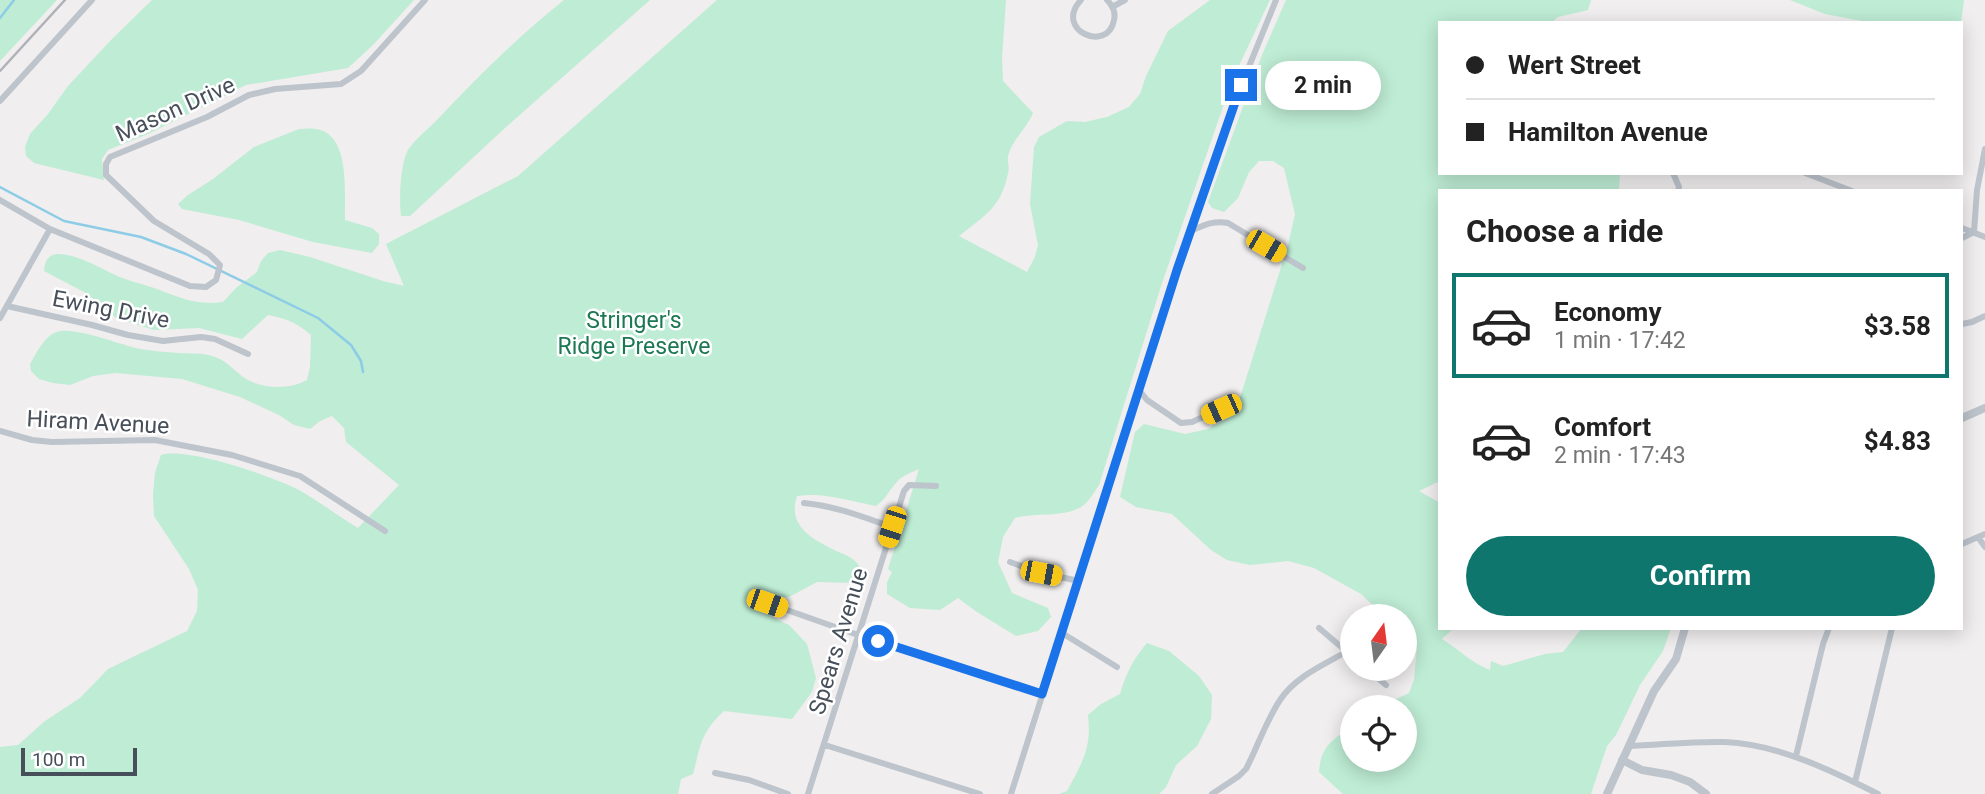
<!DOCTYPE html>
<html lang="en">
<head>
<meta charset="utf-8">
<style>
	body { margin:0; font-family:Roboto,sans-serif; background:#f2f2f2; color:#222; height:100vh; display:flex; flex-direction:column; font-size:26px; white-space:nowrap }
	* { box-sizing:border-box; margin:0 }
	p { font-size:23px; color:#767676 }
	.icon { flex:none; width:38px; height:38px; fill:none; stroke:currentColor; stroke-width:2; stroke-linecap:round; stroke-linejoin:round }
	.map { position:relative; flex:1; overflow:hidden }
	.sheet { position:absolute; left:1438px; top:189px; width:525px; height:441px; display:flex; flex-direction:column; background:#fff; border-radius:0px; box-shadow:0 4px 18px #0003 }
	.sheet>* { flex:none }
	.hud { position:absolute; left:1438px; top:21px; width:525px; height:154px; border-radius:0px; box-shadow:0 4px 18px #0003; display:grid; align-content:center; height:154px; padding:0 28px; background:#fff }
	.needle { width:46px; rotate:14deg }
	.controls { position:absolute; left:1340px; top:604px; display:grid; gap:14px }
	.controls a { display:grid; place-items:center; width:77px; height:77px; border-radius:50%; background:#fff; box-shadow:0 4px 18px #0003; font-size:35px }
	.scale { position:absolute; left:21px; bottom:18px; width:116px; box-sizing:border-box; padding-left:7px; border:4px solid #474f5a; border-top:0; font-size:19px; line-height:24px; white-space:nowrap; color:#474f5a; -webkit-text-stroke:5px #fff; paint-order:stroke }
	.end { position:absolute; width:32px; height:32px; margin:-16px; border:9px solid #1a73e8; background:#fff; box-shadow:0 0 0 4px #fff }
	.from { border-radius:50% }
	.bubble { position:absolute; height:49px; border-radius:24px; background:#fff; box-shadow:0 4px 18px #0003; font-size:23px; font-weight:700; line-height:49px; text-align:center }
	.car { position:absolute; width:21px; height:42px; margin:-21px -10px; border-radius:9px; box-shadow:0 0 5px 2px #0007; background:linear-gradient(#f5c518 24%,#345 0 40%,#f5c518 0 76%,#345 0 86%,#f5c518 0) }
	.hud b { display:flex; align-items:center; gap:24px; height:66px; font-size:26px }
	.hud b+b { border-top:2px solid #e0e0e0 }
	.hud i { width:18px; height:18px; background:#222 }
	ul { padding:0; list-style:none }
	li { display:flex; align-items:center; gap:21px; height:105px; margin:0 14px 10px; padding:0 14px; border:4px solid transparent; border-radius:0px }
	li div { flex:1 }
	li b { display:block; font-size:26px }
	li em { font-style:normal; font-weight:700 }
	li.selected { border-color:#0f766e }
	li>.icon { width:63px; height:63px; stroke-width:1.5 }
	h2 { padding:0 28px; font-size:32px; line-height:84px }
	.primary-button { display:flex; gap:14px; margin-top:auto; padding:14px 28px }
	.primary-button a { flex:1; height:80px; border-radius:42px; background:#0f766e; color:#fff; font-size:28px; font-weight:700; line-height:80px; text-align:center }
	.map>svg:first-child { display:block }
	.green { fill:#beecd4 }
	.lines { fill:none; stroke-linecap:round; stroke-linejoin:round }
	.stream { stroke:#8dcce7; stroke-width:2.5 }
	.minor { stroke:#bdc4cc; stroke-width:6 }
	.tertiary { stroke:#bdc4cc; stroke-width:8 }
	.rail { stroke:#b0b2b8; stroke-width:2.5 }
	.route { stroke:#1a73e8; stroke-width:9 }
	.labels { text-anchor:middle; stroke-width:5; stroke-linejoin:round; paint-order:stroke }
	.street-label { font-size:23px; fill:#474f5a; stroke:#fff }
	.park-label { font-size:23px; fill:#1b7852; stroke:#fff }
</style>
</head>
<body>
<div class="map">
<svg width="1985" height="794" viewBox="0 0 1985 794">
	<rect width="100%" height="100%" fill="#f0eeee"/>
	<!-- green -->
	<path class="green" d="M 0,0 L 57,0 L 0,61 Z
		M 152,0 L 414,0 L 373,45 L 348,68 L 246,85 L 148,134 L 108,150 L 102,159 L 104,180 L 34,163 L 26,156 L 25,147 L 30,134 L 48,114 L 68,86 L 112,39 Z
		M 564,0 L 650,0 L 505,128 L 410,216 L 401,216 C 399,200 400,168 407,152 C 411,143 428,129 436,121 C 476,78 518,37 564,0 Z
		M 717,0 L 1006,0 L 1002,58 L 1003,81 L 1033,113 C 1027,128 1012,140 1008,156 C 1007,162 1010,167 1008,173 C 1001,208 985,215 959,236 L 1027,272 L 1035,257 L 1038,245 L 1030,204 L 1034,147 L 1039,137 L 1067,121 L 1085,122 L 1107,117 L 1129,107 L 1140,94 L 1146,76 L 1168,31 L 1210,0 L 1270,0 L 1227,91 L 1226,98 L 1161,286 L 1099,485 C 1094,492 1089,502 1081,507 C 1062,518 1036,512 1015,518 L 1003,537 L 998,562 L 1012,593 L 1048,608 L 1051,617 L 1038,631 L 1016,636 L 977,612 L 958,598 L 940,610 L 910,608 L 887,594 L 887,582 L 892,572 L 888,569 L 919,469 C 910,473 901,476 895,484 C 887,493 888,497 876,506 C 849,501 825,492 797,496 C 787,526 812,539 836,551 C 844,554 855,558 859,566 C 860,569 860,573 860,577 L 856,583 L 817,582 L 789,597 L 775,597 L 765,599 L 761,606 L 772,617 L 789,625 L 807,644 L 816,678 L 812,692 L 792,719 L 724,711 C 700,733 701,745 693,774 L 681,779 L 678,794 L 0,794 L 0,747 L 18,745 L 45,721 L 80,698 L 108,669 L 187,631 L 197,611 L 198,590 L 189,569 L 154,516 L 153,494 L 155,473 L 161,455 C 187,447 267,475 293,487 C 315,498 336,515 358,528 L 399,485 L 346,442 L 344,428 L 332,416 L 320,421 L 310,429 L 294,425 L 279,415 L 240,397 L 182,379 L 116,373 L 93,376 L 70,385 L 53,383 L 39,379 L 31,371 L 30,364 C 36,354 45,335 57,332 C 74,326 120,345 140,349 C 152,351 166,352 178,353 C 191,354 202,352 215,357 C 230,362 237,375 250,381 C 267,389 291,389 307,380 L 310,367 L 311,335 C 296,322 287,319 268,315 L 242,339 L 199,328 L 154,330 L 116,318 L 86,293 L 44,271 C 45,261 48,254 59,254 C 79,255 98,267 115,275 C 126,280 139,283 151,287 C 177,296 194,306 223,302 L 236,288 L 257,272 L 261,261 L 268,253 L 280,250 L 310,257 L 383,281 L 404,286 L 386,244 L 518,176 Z
		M 1286,0 L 1591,0 L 1588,10 L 1558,17 L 1551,23 L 1440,23 L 1440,173 L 1620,173 L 1619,191 L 1440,191 L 1440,481 L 1419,491 L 1440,503 L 1440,628 L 1454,628 L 1442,639 C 1458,649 1473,664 1490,670 L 1491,661 L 1503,666 L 1545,654 L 1563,652 L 1582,628 L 1671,628 L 1663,651 L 1640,685 L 1616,735 L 1607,746 L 1591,794 L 1343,794 L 1319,772 C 1321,745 1333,740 1353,725 L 1353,760 L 1405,760 L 1405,707 L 1379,707 L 1409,693 L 1414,680 L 1417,647 L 1405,636 L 1405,616 L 1384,616 L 1361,594 L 1314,568 L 1288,561 L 1250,565 L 1227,560 L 1211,550 L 1172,514 L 1136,507 L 1120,497 L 1135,432 L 1144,424 L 1185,434 L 1208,429 L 1228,417 L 1239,401 L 1288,245 L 1295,214 L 1284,168 L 1273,161 L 1259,161 L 1249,172 L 1238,198 L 1224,212 L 1212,208 L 1208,202 L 1262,55 Z
		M 1790,0 L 1964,0 L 1961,23 L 1867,22 L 1825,14 Z
		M 299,129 C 304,129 311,128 316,129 C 351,134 344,193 345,220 L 372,228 L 379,234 L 379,244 L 372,253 L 313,242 L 239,220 L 182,209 L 178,204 L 188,195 L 213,179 L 254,147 Z
		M 1147,643 L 1169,651 L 1199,676 L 1212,695 L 1211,719 L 1197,746 L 1176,765 L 1166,787 L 1159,794 L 1059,794 L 1067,791 C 1082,763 1092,748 1088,715 L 1101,704 L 1120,694 C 1126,674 1133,659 1147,643 Z"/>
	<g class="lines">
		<!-- stream -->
		<path class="stream" d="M 0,18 L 14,0
			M 0,187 L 64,221 L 141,237 L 186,254 L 318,318 L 351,345 L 361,361 L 363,372"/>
		<!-- minor -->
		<path class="minor" d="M 1081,0 C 1053,30 1108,54 1114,20 C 1116,12 1113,6 1107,0
			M 1112,7 L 1125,0
			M 0,101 L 92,0
			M 1673,173 L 1679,187 L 1678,191
			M 1805,173 L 1852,191
			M 0,200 L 50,229 L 190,286 L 206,287 L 216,280 L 220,265 L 209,254 L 154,221 L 106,175 L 106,164 L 110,157 L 207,117 L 249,95 L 275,89 L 341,84 L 361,71 L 425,0
			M 1962,228 L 1985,237
			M 1191,231 C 1204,225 1214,220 1228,223 L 1303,268
			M 1974,232 L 1977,190 L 1985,149
			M 1962,238 L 1974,232
			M 7,306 L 92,325 L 128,335 L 163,341 L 201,337 L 215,339 L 248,354
			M 0,318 L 50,229
			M 1962,324 L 1972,322 L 1985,316
			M 1139,390 L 1147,400 L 1181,423 L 1192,422 L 1221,409
			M 0,431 L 32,440 L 52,442 L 155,440 L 232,455 L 300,476 L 385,531
			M 804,503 C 835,506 863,517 892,527
			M 1978,537 L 1985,547
			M 1962,544 L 1985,534
			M 1010,562 L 1041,573 L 1079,581
			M 767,603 L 858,635 L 1042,694
			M 1319,628 L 1353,657
			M 1062,633 L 1117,667
			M 1366,668 L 1386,685
			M 825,745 L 980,794
			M 1628,746 C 1660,745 1693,741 1725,742 C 1777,744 1833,771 1878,794
			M 1796,756 L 1823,644 L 1829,628
			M 715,773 L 749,780 L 788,794
			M 1855,782 L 1892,628
			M 808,794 L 904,491 L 909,485 L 936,486
			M 1011,794 L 1177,270 L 1233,106 L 1276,0
			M 1212,794 L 1239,776 L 1246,769 C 1258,746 1266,721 1280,700 C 1295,677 1323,665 1346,652"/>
		<!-- tertiary -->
		<path class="tertiary" d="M 1962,418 L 1985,408
			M 1622,760 L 1642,770 L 1671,775 L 1690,782 L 1706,794
			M 1607,794 L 1654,691 L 1676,659 L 1685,628"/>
		<!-- rail -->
		<path class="rail" d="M 0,71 L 65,0"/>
	</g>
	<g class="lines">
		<!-- route -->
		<path class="route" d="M 878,641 L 1042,694 L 1177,270 L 1241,85"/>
	</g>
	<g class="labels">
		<!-- street labels -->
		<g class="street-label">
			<text transform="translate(175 109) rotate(-24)" y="8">Mason Drive</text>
			<text transform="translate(111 309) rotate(11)" y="8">Ewing Drive</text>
			<text transform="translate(98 422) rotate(3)" y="8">Hiram Avenue</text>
			<text transform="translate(838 641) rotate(-73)" y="8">Spears Avenue</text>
		</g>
		<!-- park labels -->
		<g class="park-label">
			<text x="634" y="328">Stringer's<tspan x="634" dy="26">Ridge Preserve</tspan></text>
		</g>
	</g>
</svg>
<div class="controls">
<a><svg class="needle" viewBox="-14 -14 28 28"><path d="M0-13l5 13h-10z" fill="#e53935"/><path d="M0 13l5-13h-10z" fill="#767676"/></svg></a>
<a><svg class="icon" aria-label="locate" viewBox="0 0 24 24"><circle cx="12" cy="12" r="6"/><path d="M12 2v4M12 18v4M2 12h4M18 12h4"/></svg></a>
</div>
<div class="scale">100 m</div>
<i class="end from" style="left:878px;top:641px"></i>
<i class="end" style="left:1241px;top:85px"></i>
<div class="bubble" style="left:1265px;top:61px;width:116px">2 min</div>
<i class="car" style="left:1266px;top:246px;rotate:120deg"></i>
<i class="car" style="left:1221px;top:409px;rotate:246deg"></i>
<i class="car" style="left:892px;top:527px;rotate:198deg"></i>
<i class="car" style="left:1041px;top:573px;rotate:101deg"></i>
<i class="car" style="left:767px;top:603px;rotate:109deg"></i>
<div class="hud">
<b><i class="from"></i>Wert Street</b>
<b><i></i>Hamilton Avenue</b>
</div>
<section class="sheet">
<h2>Choose a ride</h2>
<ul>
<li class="selected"><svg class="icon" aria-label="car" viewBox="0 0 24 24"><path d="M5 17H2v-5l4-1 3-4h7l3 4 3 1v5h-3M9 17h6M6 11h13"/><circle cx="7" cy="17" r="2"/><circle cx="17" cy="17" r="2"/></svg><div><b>Economy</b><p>1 min · 17:42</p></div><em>$3.58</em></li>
<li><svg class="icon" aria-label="car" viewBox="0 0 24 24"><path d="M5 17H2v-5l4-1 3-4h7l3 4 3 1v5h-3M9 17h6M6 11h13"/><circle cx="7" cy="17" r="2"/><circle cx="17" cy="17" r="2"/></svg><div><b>Comfort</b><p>2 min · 17:43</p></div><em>$4.83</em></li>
</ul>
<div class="primary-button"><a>Confirm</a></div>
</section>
</div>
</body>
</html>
